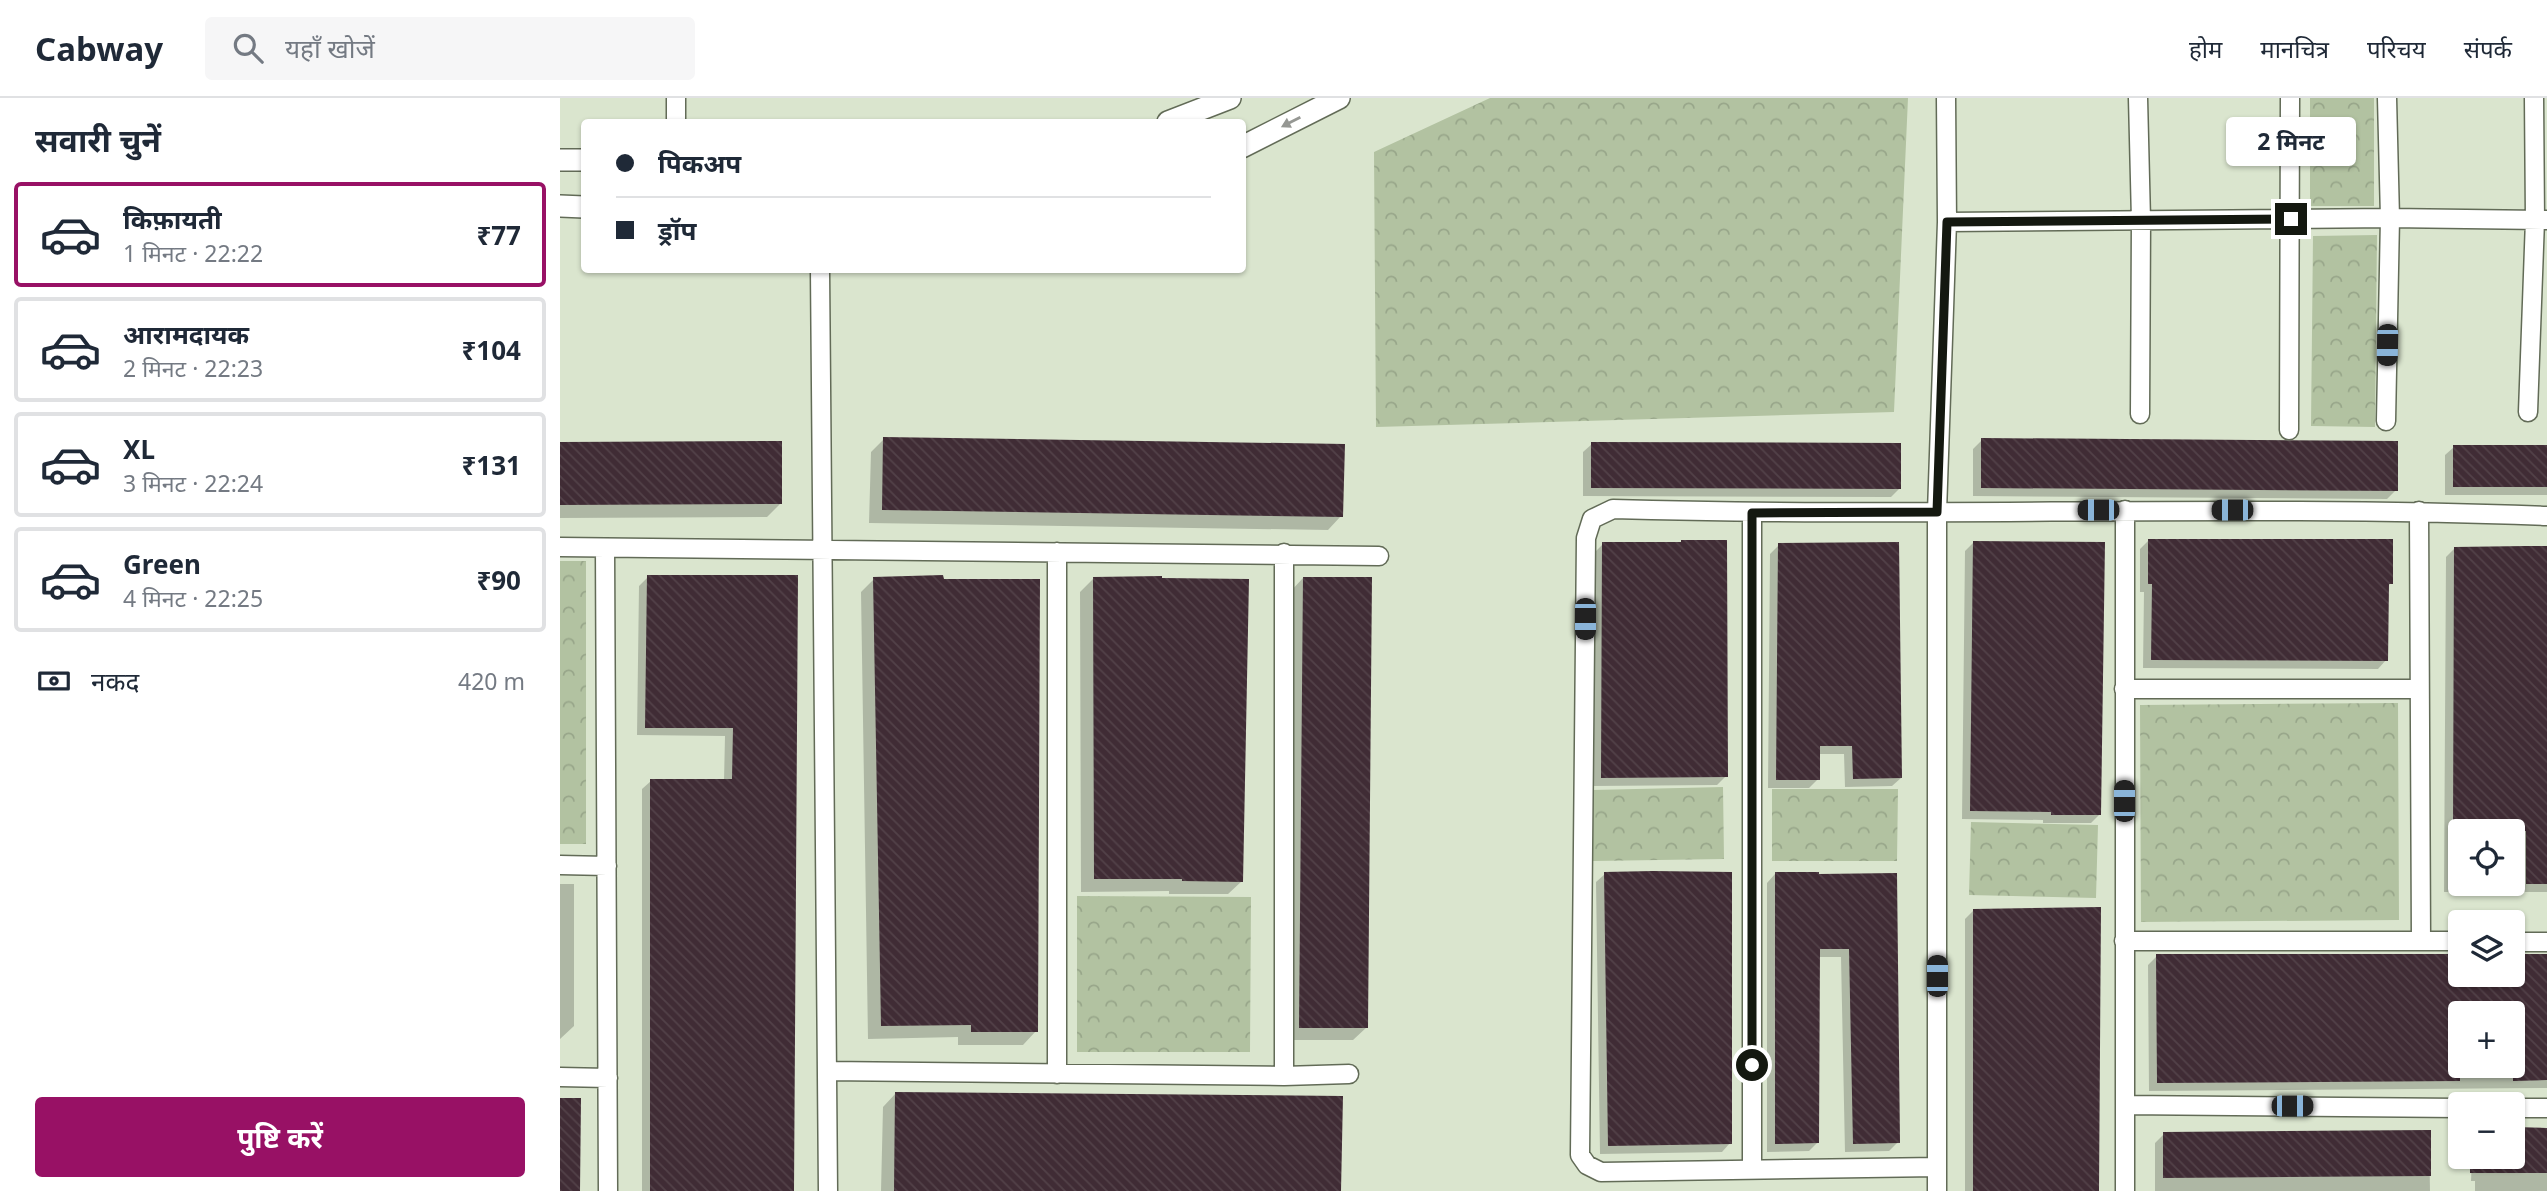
<!DOCTYPE html>
<html lang="hi">
<head>
<meta charset="utf-8">
<style>
	body { margin:0; font-family:"Noto Sans","Noto Sans Devanagari",sans-serif; background:#f6f6f7; color:#1f2937; height:100vh; display:flex; flex-direction:column; font-size:26px; white-space:nowrap }
	* { box-sizing:border-box; margin:0 }
	p { font-size:23px; color:#747a83 }
	.icon { flex:none; width:38px; height:38px; fill:none; stroke:currentColor; stroke-width:2; stroke-linecap:round; stroke-linejoin:round }
	.map { position:relative; flex:1; overflow:hidden }
	.panel { display:flex; flex-direction:column; background:#fff; width:560px }
	.panel>* { flex:none }
	.top-card { position:absolute; left:21px; top:21px; width:665px; height:154px; border-radius:7px; box-shadow:0 2px 5px #0004; display:grid; align-content:center; height:154px; padding:0 35px; background:#fff }
	.controls { position:absolute; left:1888px; top:721px; display:grid; gap:14px }
	.controls a { display:grid; place-items:center; width:77px; height:77px; border-radius:7px; background:#fff; box-shadow:0 2px 5px #0004; font-size:35px }
	.end { position:absolute; width:32px; height:32px; margin:-16px; border:9px solid #141810; background:#fff; box-shadow:0 0 0 4px #fff }
	.from { border-radius:50% }
	.bubble { position:absolute; height:49px; border-radius:7px; background:#fff; box-shadow:0 2px 5px #0004; font-size:23px; font-weight:700; line-height:49px; text-align:center }
	.car { position:absolute; width:21px; height:42px; margin:-21px -10px; border-radius:9px; box-shadow:0 0 5px 2px #0007; background:linear-gradient(#222 24%,#8ab4d8 0 40%,#222 0 76%,#8ab4d8 0 86%,#222 0) }
	.top-card b { display:flex; align-items:center; gap:24px; height:66px; font-size:26px }
	.top-card b+b { border-top:2px solid #e0e1e3 }
	.top-card i { width:18px; height:18px; background:#1f2937 }
	ul { padding:0; list-style:none }
	li { display:flex; align-items:center; gap:21px; height:105px; margin:0 14px 10px; padding:0 21px; border:4px solid #e0e1e3; border-radius:7px }
	li div { flex:1 }
	li b { display:block; font-size:26px }
	li em { font-style:normal; font-weight:700 }
	li.active { border-color:#981165 }
	li>.icon { width:63px; height:63px; stroke-width:1.5 }
	h2 { padding:0 35px; font-size:32px; line-height:84px }
	.pay { display:flex; align-items:center; gap:18px; height:77px; padding:0 35px; font-size:26px }
	.pay p { margin-inline-start:auto }
	.cta { display:flex; gap:14px; margin-top:auto; padding:14px 35px }
	.cta a { flex:1; height:80px; border-radius:7px; background:#981165; color:#fff; font-size:28px; font-weight:700; line-height:80px; text-align:center }
	header { display:flex; align-items:center; gap:42px; box-sizing:border-box; height:98px; padding:0 35px; background:#fff; border-bottom:2px solid #e0e1e3 }
	header strong { font-size:33px }
	nav { display:flex; gap:38px; margin-inline-start:auto; font-size:24px }
	.search { width:490px; height:63px; background:#f6f6f7; display:flex; align-items:center; gap:18px; box-sizing:border-box; padding:0 24px; border-radius:7px; color:#747a83; font-size:26px }
	main { display:flex; flex:1; min-height:0 }
	.map>svg:first-child { display:block }
	.park { fill:url(#park-crowns) }
	.shadow { fill:#0003; fill-rule:evenodd }
	.building { fill:url(#building-back-hatch) }
	.lines { fill:none; stroke-linecap:round; stroke-linejoin:round }
	.minor-casing { stroke:#626b57; stroke-width:21 }
	.tertiary-casing { stroke:#626b57; stroke-width:24 }
	.minor { stroke:#fff; stroke-width:18 }
	.tertiary { stroke:#fff; stroke-width:21 }
	.oneway { fill:#959793 }
	.route { stroke:#141810; stroke-width:9 }
</style>
</head>
<body>
<header>
<strong>Cabway</strong>
<div class="search"><svg class="icon" aria-label="search" viewBox="0 0 24 24"><circle cx="10" cy="10" r="6"/><path d="M15 15l6 6"/></svg>यहाँ खोजें</div>
<nav><a>होम</a><a>मानचित्र</a><a>परिचय</a><a>संपर्क</a></nav>
</header>
<main>
<section class="panel">
<h2>सवारी चुनें</h2>
<ul>
<li class="active"><svg class="icon" aria-label="car" viewBox="0 0 24 24"><path d="M5 17H2v-5l4-1 3-4h7l3 4 3 1v5h-3M9 17h6M6 11h13"/><circle cx="7" cy="17" r="2"/><circle cx="17" cy="17" r="2"/></svg><div><b>किफ़ायती</b><p>1 मिनट · 22:22</p></div><em>₹77</em></li>
<li><svg class="icon" aria-label="car" viewBox="0 0 24 24"><path d="M5 17H2v-5l4-1 3-4h7l3 4 3 1v5h-3M9 17h6M6 11h13"/><circle cx="7" cy="17" r="2"/><circle cx="17" cy="17" r="2"/></svg><div><b>आरामदायक</b><p>2 मिनट · 22:23</p></div><em>₹104</em></li>
<li><svg class="icon" aria-label="car" viewBox="0 0 24 24"><path d="M5 17H2v-5l4-1 3-4h7l3 4 3 1v5h-3M9 17h6M6 11h13"/><circle cx="7" cy="17" r="2"/><circle cx="17" cy="17" r="2"/></svg><div><b>XL</b><p>3 मिनट · 22:24</p></div><em>₹131</em></li>
<li><svg class="icon" aria-label="car" viewBox="0 0 24 24"><path d="M5 17H2v-5l4-1 3-4h7l3 4 3 1v5h-3M9 17h6M6 11h13"/><circle cx="7" cy="17" r="2"/><circle cx="17" cy="17" r="2"/></svg><div><b>Green</b><p>4 मिनट · 22:25</p></div><em>₹90</em></li>
</ul>
<div class="pay"><svg class="icon" aria-label="cash" viewBox="0 0 24 24"><path d="M3 7h18v10H3z"/><circle cx="12" cy="12" r="2"/></svg>नकद<p>420 m</p></div>
<div class="cta"><a>पुष्टि करें</a></div>
</section>
<div class="map">
<svg width="1987" height="1093" viewBox="0 0 1987 1093">
	<defs>
		<pattern id="park-crowns" width="20" height="18" patternUnits="userSpaceOnUse" patternTransform="scale(1.75)"><rect width="20" height="18" fill="#b2c2a1"/><path d="M2 6a3 3 0 1 1 6 0M12 15a3 3 0 1 1 6 0" fill="none" stroke="#98a68a"/></pattern>
		<pattern id="building-back-hatch" width="6" height="6" patternUnits="userSpaceOnUse" patternTransform="scale(1.75)"><rect width="6" height="6" fill="#402c35"/><path d="M-1 5l2 2M0 0l6 6M5-1l2 2" fill="none" stroke="#524148"/></pattern>
	</defs>
	<rect width="100%" height="100%" fill="#dae5ce"/>
	<!-- park -->
	<path class="park" d="M 930,0 L 1348,0 L 1334,314 L 816,329 L 814,54 Z
		M 1750,0 L 1814,0 L 1814,108 L 1750,108 Z
		M 1817,137 L 1815,329 L 1751,328 L 1753,138 Z
		M 0,463 L 26,463 L 26,746 L 0,746 Z
		M 1838,605 L 1839,822 L 1581,824 L 1580,607 Z
		M 1163,689 L 1164,761 L 1033,763 L 1032,692 Z
		M 1212,691 L 1338,691 L 1337,763 L 1212,763 Z
		M 1411,724 L 1538,727 L 1536,800 L 1409,797 Z
		M 517,798 L 691,799 L 690,954 L 517,954 Z"/>
	<!-- shadow -->
	<path class="shadow" d="M 324,341 L 781,418 L 768,432 L 309,425 L 311,354 Z
		M 1422,342 L 1836,392 L 1827,401 L 1413,398 L 1413,351 Z
		M 0,345 L 220,406 L 207,419 L 0,420 Z
		M 1032,346 L 1339,391 L 1331,399 L 1023,398 L 1023,354 Z
		M 1894,349 L 1987,349 L 1987,397 L 1885,397 L 1885,357 Z
		M 1589,442 L 1831,485 L 1827,489 L 1826,562 L 1818,571 L 1583,570 L 1584,494 L 1580,494 L 1580,451 Z
		M 1414,444 L 1539,717 L 1531,725 L 1483,725 L 1483,722 L 1402,721 L 1405,453 Z
		M 1043,446 L 1166,678 L 1157,687 L 1033,688 L 1034,455 Z
		M 1219,447 L 1341,680 L 1332,688 L 1285,689 L 1284,656 L 1258,656 L 1258,681 L 1249,690 L 1208,690 L 1210,456 Z
		M 1987,450 L 1987,794 L 1884,794 L 1886,459 L 1894,451 ZM 1900,733 L 1953,733 L 1953,786 L 1900,786 Z
		M 88,479 L 236,479 L 233,1093 L 82,1093 L 82,691 L 91,683 L 164,683 L 165,638 L 77,637 L 79,488 Z
		M 743,480 L 807,929 L 793,942 L 727,942 L 730,494 Z
		M 314,481 L 476,933 L 463,947 L 398,947 L 398,939 L 308,941 L 301,494 Z
		M 533,481 L 682,783 L 668,796 L 609,796 L 609,793 L 521,794 L 520,494 Z
		M 1045,776 L 1170,1045 L 1162,1054 L 1040,1056 L 1036,784 Z
		M 1215,776 L 1335,776 L 1338,1044 L 1329,1053 L 1285,1054 L 1281,859 L 1258,859 L 1257,1045 L 1249,1053 L 1207,1054 L 1207,785 Z
		M 0,786 L 14,786 L 14,928 L 0,941 Z
		M 1413,813 L 1537,1093 L 1405,1093 L 1405,821 Z
		M 1597,858 L 1900,858 L 1900,877 L 1953,877 L 1953,858 L 1987,858 L 1987,990 L 1589,993 L 1588,867 ZM 1900,915 L 1953,915 L 1953,968 L 1900,968 Z
		M 336,995 L 781,1093 L 321,1093 L 323,1009 Z
		M 1953,1031 L 1987,1031 L 1987,1093 L 1915,1093 L 1915,1083 L 1911,1083 L 1912,1059 L 1953,1059 Z
		M 1869,1034 L 1870,1093 L 1595,1093 L 1595,1045 L 1604,1036 Z"/>
	<!-- building -->
	<path class="building" d="M 323,339 L 785,346 L 783,419 L 322,412 Z
		M 1421,340 L 1838,343 L 1838,393 L 1421,390 Z
		M 222,343 L 222,406 L 0,407 L 0,344 Z
		M 1031,344 L 1341,345 L 1341,391 L 1031,390 Z
		M 1893,347 L 1987,347 L 1987,389 L 1893,389 Z
		M 1588,441 L 1833,441 L 1833,486 L 1829,486 L 1828,563 L 1591,562 L 1592,486 L 1588,486 Z
		M 1121,442 L 1167,442 L 1168,679 L 1041,680 L 1042,444 L 1121,444 Z
		M 1413,443 L 1545,444 L 1541,717 L 1491,717 L 1491,714 L 1410,713 Z
		M 1339,444 L 1342,680 L 1293,681 L 1292,648 L 1260,648 L 1260,682 L 1216,682 L 1218,445 Z
		M 1966,448 L 1987,448 L 1987,786 L 1966,786 L 1966,733 L 1893,733 L 1894,449 Z
		M 87,477 L 238,477 L 234,1093 L 90,1093 L 90,681 L 172,681 L 173,630 L 85,630 Z
		M 383,477 L 384,481 L 480,481 L 478,934 L 411,934 L 411,927 L 321,928 L 313,479 Z
		M 602,478 L 602,480 L 689,481 L 683,784 L 622,783 L 622,781 L 534,781 L 533,479 Z
		M 743,479 L 812,479 L 808,930 L 739,930 Z
		M 1093,773 L 1172,774 L 1172,1046 L 1048,1048 L 1044,774 Z
		M 1215,774 L 1259,774 L 1259,776 L 1337,775 L 1340,1045 L 1293,1046 L 1289,851 L 1260,851 L 1259,1045 L 1215,1046 Z
		M 1541,809 L 1539,1093 L 1413,1093 L 1413,811 Z
		M 1596,856 L 1900,856 L 1900,877 L 1953,877 L 1953,856 L 1987,856 L 1987,982 L 1953,983 L 1953,905 L 1900,905 L 1900,983 L 1597,985 Z
		M 335,994 L 783,998 L 781,1093 L 334,1093 Z
		M 0,1000 L 21,1000 L 20,1093 L 0,1093 Z
		M 1953,1029 L 1987,1030 L 1987,1075 L 1910,1075 L 1910,1059 L 1953,1059 Z
		M 1871,1032 L 1871,1078 L 1603,1080 L 1603,1034 Z"/>
	<g class="lines">
		<!-- minor casing -->
		<g class="minor-casing">
			<path id="minor" d="M 116,0 L 116,24
				M 1578,0 L 1581,122 L 1580,316
				M 1387,124 L 1830,120 L 1987,122
				M 260,172 L 268,1093
				M 1968,314 L 1975,122 L 1974,0
				M 1826,323 L 1830,120 L 1827,0
				M 1729,332 L 1730,0
				M 1565,412 L 1565,1093
				M 1859,413 L 1861,843
				M 1192,415 L 1192,1071
				M 0,449 L 819,458
				M 45,450 L 48,1093
				M 497,454 L 497,976
				M 1564,591 L 1858,591
				M 0,767 L 47,768
				M 1564,843 L 1900,843
				M 1953,844 L 1987,844
				M 267,973 L 724,978 L 789,976
				M 724,978 L 724,455
				M 0,979 L 48,980
				M 1565,1007 L 1900,1010
				M 1953,1010 L 1987,1010
				M 1377,1069 L 1041,1074 L 1027,1067 L 1020,1057 L 1026,440 L 1032,421 L 1053,411 C 1364,420 1676,406 1987,418
				M 1377,1093 L 1377,414 L 1387,124 L 1386,0"/>
		</g>
		<!-- tertiary casing -->
		<g class="tertiary-casing">
			<path id="tertiary" d="M 608,24 L 670,0
				M 682,49 L 779,0
				M 0,62 L 24,62
				M 0,108 L 24,109"/>
		</g>
		<!-- minor -->
		<use href="#minor" class="minor"/>
		<!-- tertiary -->
		<use href="#tertiary" class="tertiary"/>
	</g>
	<!-- one-way arrows -->
	<defs><path id="oneway-solid" d="M-6-.8H1V-3.2L6.5 0L1 3.2V.8H-6Z" transform="scale(1.75)"/></defs>
	<use class="oneway" href="#oneway-solid" transform="translate(731 24) rotate(153)"/>
	<g class="lines">
		<!-- route -->
		<path class="route" d="M 1192,967 L 1192,415 L 1377,414 L 1387,124 L 1731,121"/>
	</g>
</svg>
<div class="controls">
<a><svg class="icon" aria-label="locate" viewBox="0 0 24 24"><circle cx="12" cy="12" r="6"/><path d="M12 2v4M12 18v4M2 12h4M18 12h4"/></svg></a>
<a><svg class="icon" aria-label="layers" viewBox="0 0 24 24"><path d="M12 4l9 5-9 5-9-5zM3 14l9 5 9-5"/></svg></a>
<a>+</a>
<a>−</a>
</div>
<i class="end from" style="left:1192px;top:967px"></i>
<i class="end" style="left:1731px;top:121px"></i>
<div class="bubble" style="left:1666px;top:19px;width:130px">2 मिनट</div>
<i class="car" style="left:1827px;top:247px;rotate:181deg"></i>
<i class="car" style="left:1538px;top:412px;rotate:270deg"></i>
<i class="car" style="left:1672px;top:412px;rotate:270deg"></i>
<i class="car" style="left:1025px;top:521px;rotate:180deg"></i>
<i class="car" style="left:1564px;top:703px;rotate:0deg"></i>
<i class="car" style="left:1377px;top:878px;rotate:0deg"></i>
<i class="car" style="left:1732px;top:1008px;rotate:90deg"></i>
<div class="top-card">
<b><i class="from"></i>पिकअप</b>
<b><i></i>ड्रॉप</b>
</div>
</div>
</main>
</body>
</html>
